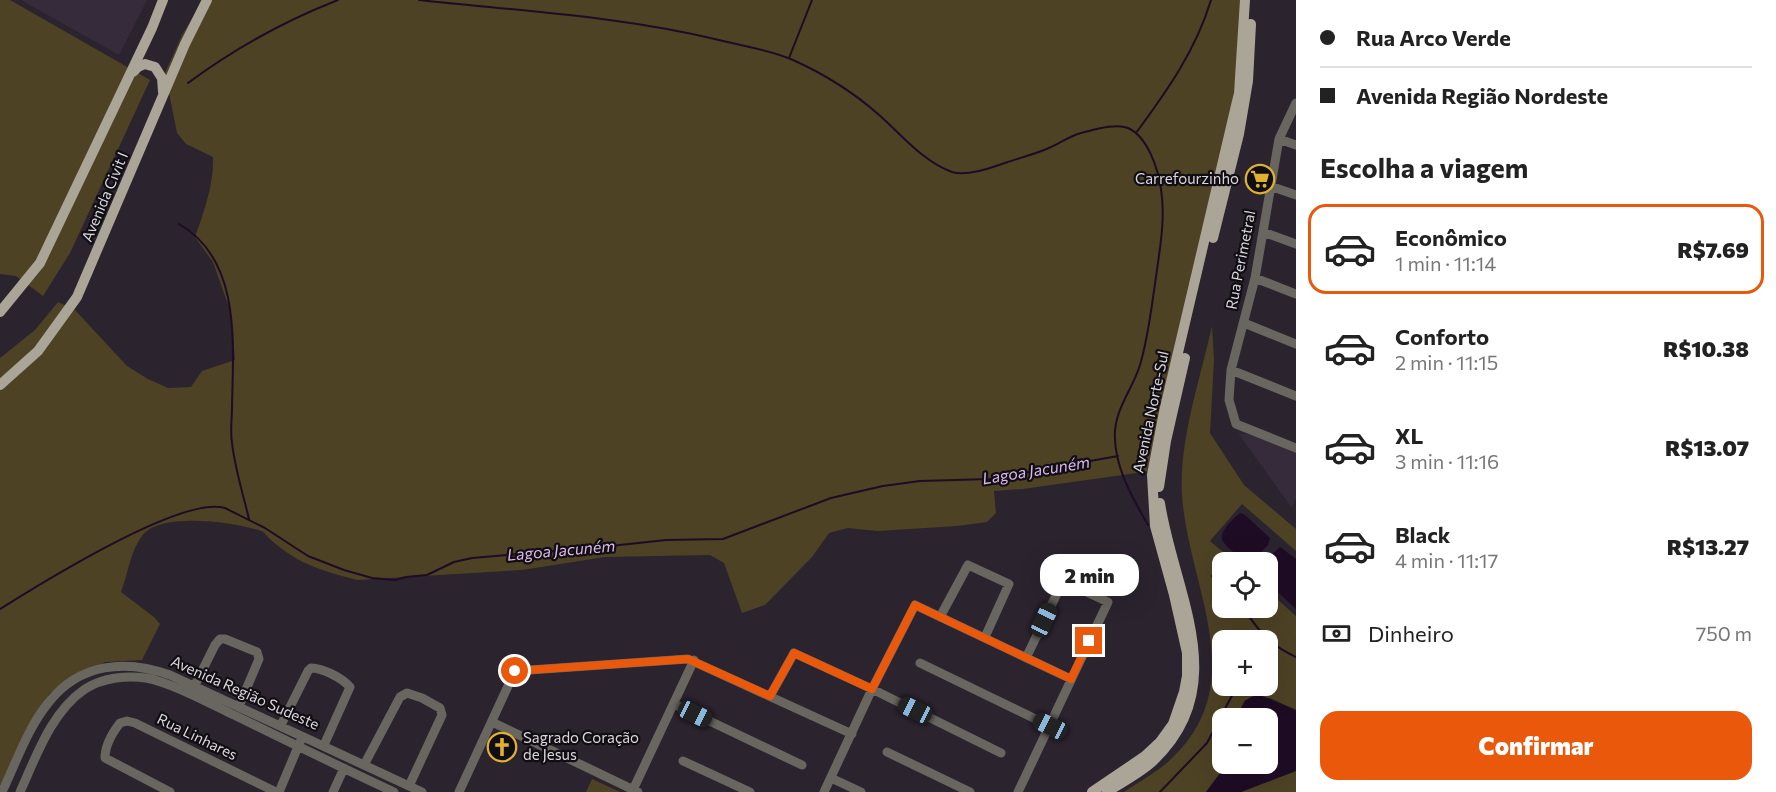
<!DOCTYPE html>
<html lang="pt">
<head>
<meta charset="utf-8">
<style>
	body { margin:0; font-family:Commissioner,sans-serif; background:#f2f2f2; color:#222; height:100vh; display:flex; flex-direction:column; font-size:22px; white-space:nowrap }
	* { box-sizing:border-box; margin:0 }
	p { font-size:20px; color:#767676 }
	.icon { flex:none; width:33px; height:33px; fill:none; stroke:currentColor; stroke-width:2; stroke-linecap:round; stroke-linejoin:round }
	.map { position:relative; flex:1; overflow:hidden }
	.drawer { display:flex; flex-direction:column; background:#fff; width:480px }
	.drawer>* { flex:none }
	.top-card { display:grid; align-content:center; height:132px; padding:0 24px; background:#fff }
	.tools { position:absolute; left:1212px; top:552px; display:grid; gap:12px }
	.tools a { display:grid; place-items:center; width:66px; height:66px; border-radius:12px; background:#fff; box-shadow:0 6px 24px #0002; font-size:30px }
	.end { position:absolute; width:27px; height:27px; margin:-14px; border:8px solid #ea580c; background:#fff; box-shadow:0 0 0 3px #fff }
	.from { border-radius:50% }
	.bubble { position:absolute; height:42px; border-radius:18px; background:#fff; box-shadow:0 6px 24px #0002; font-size:20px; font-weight:800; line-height:42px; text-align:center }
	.car { position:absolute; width:18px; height:36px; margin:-18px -9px; border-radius:8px; box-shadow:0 0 4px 2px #0007; background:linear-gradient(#222 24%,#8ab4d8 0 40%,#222 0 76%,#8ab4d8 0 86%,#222 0) }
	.top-card b { display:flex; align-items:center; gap:21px; height:57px; font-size:22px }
	.top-card b+b { border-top:2px solid #e0e0e0 }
	.top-card i { width:15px; height:15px; background:#222 }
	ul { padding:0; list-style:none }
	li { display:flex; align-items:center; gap:18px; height:90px; margin:0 12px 9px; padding:0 12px; border:3px solid transparent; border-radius:18px }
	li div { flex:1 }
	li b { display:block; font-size:22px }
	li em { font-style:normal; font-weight:800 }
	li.current { border-color:#ea580c }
	li>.icon { width:54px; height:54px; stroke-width:1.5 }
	h2 { padding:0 24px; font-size:27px; line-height:72px }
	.pay { display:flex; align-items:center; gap:15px; height:66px; padding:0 24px; font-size:22px }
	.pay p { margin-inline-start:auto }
	.action { display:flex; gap:12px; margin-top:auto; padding:12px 24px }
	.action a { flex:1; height:69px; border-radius:18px; background:#ea580c; color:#fff; font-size:24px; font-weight:800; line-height:69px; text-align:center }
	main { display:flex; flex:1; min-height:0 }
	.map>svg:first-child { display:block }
	.built { fill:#362b3b }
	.green { fill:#4e4225; fill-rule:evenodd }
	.water { fill:#1e0c25 }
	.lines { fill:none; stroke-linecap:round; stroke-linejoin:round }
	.stream { stroke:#1e0c25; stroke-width:2 }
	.minor { stroke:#69665f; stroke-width:9 }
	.major { stroke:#aba598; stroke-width:10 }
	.route { stroke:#ea580c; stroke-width:8 }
	.labels { text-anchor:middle; stroke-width:4.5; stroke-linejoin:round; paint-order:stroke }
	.poi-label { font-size:15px; fill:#dbd6dd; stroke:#110e13; text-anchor:end }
	.street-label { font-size:15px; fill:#dbd6dd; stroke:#110e13 }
	.water-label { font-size:16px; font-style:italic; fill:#ddb7eb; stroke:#110e13 }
</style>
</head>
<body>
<main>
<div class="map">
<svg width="1296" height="792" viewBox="0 0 1296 792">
	<rect width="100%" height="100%" fill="#2b232e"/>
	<!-- built -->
	<path class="built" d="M 21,0 L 147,0 L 119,55 Z
		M 1238,433 L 1252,435 L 1296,452 L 1296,498 L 1292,508 Z"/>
	<!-- green -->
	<path class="green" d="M 0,0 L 10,0 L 150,80 L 70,253 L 43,296 L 16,276 L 0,274 Z
		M 203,0 L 1242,0 L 1239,53 L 1230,118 L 1151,471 L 1023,489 L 994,491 L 996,513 L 987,522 L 957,526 L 878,531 L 848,528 L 829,533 L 812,557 L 765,605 L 742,613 L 724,563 L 710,555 L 605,557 L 522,570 L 357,580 C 338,575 319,570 301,561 C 291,556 279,547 271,540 C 267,537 265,532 261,531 C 236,522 159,511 142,536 C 130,552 128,574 121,592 L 154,617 L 160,624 L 142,660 L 105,662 L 50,693 L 16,751 L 2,785 L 0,784 L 0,358 L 35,330 L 58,302 L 75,310 L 127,366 L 148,379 L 168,388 L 191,387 L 202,371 L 235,360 L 231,313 L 213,262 L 195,237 C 204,212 214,184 213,157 L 186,144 L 177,133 L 165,73 L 182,35 Z
		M 1212,326 L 1214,360 L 1210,433 L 1244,485 L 1296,529 L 1296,551 L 1242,504 L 1210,541 L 1235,562 L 1222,562 L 1222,608 L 1268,608 L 1268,591 L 1296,616 L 1296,710 L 1270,698 L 1245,700 L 1241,707 L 1240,718 L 1222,718 L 1222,764 L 1227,764 L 1206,792 L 1124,792 C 1139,782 1155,773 1169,761 C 1254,684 1188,587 1182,495 C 1179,440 1200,380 1212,326 ZM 1222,640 L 1268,640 L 1268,686 L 1222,686 Z
		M 1296,771 L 1296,792 L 1241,792 L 1289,772 Z
		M 592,779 L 620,792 L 586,792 Z"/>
	<!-- water -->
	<path class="water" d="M 1241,513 L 1245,515 L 1270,538 L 1268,545 L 1251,562 C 1244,562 1224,546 1222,539 C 1220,531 1235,516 1241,513 Z
		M 1280,547 L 1296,559 L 1296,609 L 1268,583 L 1268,562 L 1264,562 Z
		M 1260,695 L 1296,710 L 1296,771 L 1241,792 L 1206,792 L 1227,764 L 1268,764 L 1268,718 L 1240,718 C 1241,705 1245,696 1260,695 Z"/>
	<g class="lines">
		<!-- stream -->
		<path class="stream" d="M 419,0 C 519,11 620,16 719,40 C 743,46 770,50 793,60 C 824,74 853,92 878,114 C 901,134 922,161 952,172 C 966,176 985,170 999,165 C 1015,159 1033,155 1049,148 C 1060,143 1070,136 1081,133 C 1094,130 1115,123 1128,128 C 1148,137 1158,169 1161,189 C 1166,220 1159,253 1155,284 C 1151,311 1148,338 1140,365 C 1133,388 1117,406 1115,431 C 1113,465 1132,497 1148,525
			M 789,58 L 812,0
			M 188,83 C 234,49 284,21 338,0
			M 1136,133 C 1167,91 1196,50 1211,0
			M 179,224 C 242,260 233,345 232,407 C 232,419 230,432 232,443 C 235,469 243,494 249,519
			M 1212,576 L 1222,586
			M 1243,608 C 1260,632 1268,644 1296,657
			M 0,609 C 40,584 182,495 225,508 L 265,528 L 308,556 L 344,570 L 372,578 L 395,580 L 406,577 L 427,575 L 454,562 L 472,558 L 592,548 L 666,540 L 723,539 L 831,498 L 883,486 L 920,481 L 990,479 L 1118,456
			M 1160,792 L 1207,743 L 1237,686"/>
		<!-- minor -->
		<path class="minor" d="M 1296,103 L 1279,139 L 1255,278 L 1231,370 L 1229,400 L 1236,424 L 1296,448
			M 1279,139 L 1296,145
			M 1270,186 L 1296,195
			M 1263,232 L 1296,244
			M 1255,278 L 1296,294
			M 1244,323 L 1296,344
			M 1231,370 L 1296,396
			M 940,617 L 968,565 L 1009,584 L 985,637
			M 920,663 L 1050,726
			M 195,685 L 215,645 L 220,639 L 225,639 L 257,652 L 259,659 L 239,706
			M 770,696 L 794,653 L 872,689 L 1001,753
			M 674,704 L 802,765
			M 492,722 L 638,792
			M 281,725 L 308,671 L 311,668 C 323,668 342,678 350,687 L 324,745
			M 887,752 L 970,792
			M 683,761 L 750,792
			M 364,765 L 400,697 L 407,693 L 422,698 L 440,708 L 442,715 L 409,786
			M 831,778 L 861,792
			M 2,792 C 16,763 28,727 49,702 C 80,663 126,659 170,675 L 422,792
			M 20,792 C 36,757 51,712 85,689 C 102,678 126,675 146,678 C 170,682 211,704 234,715 C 287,741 340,767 394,792
			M 170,792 L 105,758 C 105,746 113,732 120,723 L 127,721 L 135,723 L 276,792
			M 279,792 L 300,742
			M 333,792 L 344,768
			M 459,792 L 515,671 L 688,659 L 852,734
			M 632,792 L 694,660
			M 824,792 L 872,689 L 915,605 L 1071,679
			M 1018,792 L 1108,602 L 1063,581 L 1026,658"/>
		<!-- major -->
		<path class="major" d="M 133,72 L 138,67 L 145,64 L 155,67 L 162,78 L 163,92
			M 1213,238 L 1239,134 L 1248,81 L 1251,24
			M 0,312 L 40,263 L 152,28 L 163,0
			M 0,385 L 38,351 L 77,297 L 185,44 L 207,0
			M 1159,487 L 1166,441 L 1185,358
			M 1092,792 L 1145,756 L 1160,742 L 1173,724 L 1184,692 L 1187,676 L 1187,653 L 1174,595 L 1155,526 L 1152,475 L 1164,412 L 1239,93 L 1245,0
			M 1107,792 C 1122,782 1140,773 1153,761 C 1234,685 1173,591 1160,503"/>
	</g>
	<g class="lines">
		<!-- route -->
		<path class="route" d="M 515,671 L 688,659 L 770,696 L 794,653 L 872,689 L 915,605 L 1071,679 L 1089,641"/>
	</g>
	<!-- icons -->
	<defs>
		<g id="supermarket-ring" transform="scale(1.5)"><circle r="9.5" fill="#110e13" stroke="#deb133" stroke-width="1.5"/><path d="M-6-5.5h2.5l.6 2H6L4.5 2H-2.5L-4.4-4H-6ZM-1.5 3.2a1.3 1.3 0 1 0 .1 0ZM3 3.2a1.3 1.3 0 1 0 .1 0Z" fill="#deb133"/></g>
		<g id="church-ring" transform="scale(1.5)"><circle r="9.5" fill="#110e13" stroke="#deb133" stroke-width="1.5"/><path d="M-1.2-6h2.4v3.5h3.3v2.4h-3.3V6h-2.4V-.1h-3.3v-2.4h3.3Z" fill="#deb133"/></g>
	</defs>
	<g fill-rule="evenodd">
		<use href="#supermarket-ring" x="1260" y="179"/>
		<use href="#church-ring" x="502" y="747"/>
	</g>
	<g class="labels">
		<!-- poi labels -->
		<g class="poi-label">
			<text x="1239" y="184">Carrefourzinho</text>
			<text x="523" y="743" text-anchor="start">Sagrado Coração<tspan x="523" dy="17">de Jesus</tspan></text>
		</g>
		<!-- street labels -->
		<g class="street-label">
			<text transform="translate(105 197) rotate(-67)" y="5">Avenida Civit I</text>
			<text transform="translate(1241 260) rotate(-79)" y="5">Rua Perimetral</text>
			<text transform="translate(1151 412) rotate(-78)" y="5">Avenida Norte-Sul</text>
			<text transform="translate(245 693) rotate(24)" y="5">Avenida Região Sudeste</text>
			<text transform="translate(197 737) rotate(26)" y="5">Rua Linhares</text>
		</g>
		<!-- water labels -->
		<g class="water-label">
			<text transform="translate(1036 470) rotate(-9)" y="6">Lagoa Jacuném</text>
			<text transform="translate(561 550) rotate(-5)" y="6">Lagoa Jacuném</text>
		</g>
	</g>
</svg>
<div class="tools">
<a><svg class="icon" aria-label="locate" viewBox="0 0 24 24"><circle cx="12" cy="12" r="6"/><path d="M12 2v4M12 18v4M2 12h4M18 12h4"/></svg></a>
<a>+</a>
<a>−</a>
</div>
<i class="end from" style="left:515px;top:671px"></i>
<i class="end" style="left:1089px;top:641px"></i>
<div class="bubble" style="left:1040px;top:554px;width:99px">2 min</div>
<i class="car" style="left:1044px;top:620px;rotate:25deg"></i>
<i class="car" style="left:915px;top:710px;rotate:296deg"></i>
<i class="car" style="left:695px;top:714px;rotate:116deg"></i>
<i class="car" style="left:1050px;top:726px;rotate:296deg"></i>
</div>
<section class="drawer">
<div class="top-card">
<b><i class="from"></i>Rua Arco Verde</b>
<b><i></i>Avenida Região Nordeste</b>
</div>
<h2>Escolha a viagem</h2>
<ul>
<li class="current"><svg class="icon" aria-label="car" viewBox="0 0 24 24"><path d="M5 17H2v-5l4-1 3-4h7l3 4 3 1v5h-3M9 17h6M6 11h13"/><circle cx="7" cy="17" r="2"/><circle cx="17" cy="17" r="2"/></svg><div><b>Econômico</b><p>1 min · 11:14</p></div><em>R$7.69</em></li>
<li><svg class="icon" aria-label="car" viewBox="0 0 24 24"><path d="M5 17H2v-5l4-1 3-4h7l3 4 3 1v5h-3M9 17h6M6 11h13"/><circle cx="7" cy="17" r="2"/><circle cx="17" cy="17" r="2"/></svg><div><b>Conforto</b><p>2 min · 11:15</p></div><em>R$10.38</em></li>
<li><svg class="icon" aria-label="car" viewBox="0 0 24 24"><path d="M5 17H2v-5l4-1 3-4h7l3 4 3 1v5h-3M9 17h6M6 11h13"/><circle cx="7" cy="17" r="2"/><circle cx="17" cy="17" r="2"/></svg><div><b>XL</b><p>3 min · 11:16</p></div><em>R$13.07</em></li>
<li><svg class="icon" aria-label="car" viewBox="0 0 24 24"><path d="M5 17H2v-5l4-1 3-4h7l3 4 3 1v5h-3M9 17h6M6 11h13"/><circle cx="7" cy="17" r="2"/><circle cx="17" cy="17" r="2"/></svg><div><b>Black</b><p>4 min · 11:17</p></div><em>R$13.27</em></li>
</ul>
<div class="pay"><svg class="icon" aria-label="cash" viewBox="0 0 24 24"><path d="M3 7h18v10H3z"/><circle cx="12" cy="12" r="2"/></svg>Dinheiro<p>750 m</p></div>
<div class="action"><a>Confirmar</a></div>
</section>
</main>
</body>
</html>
